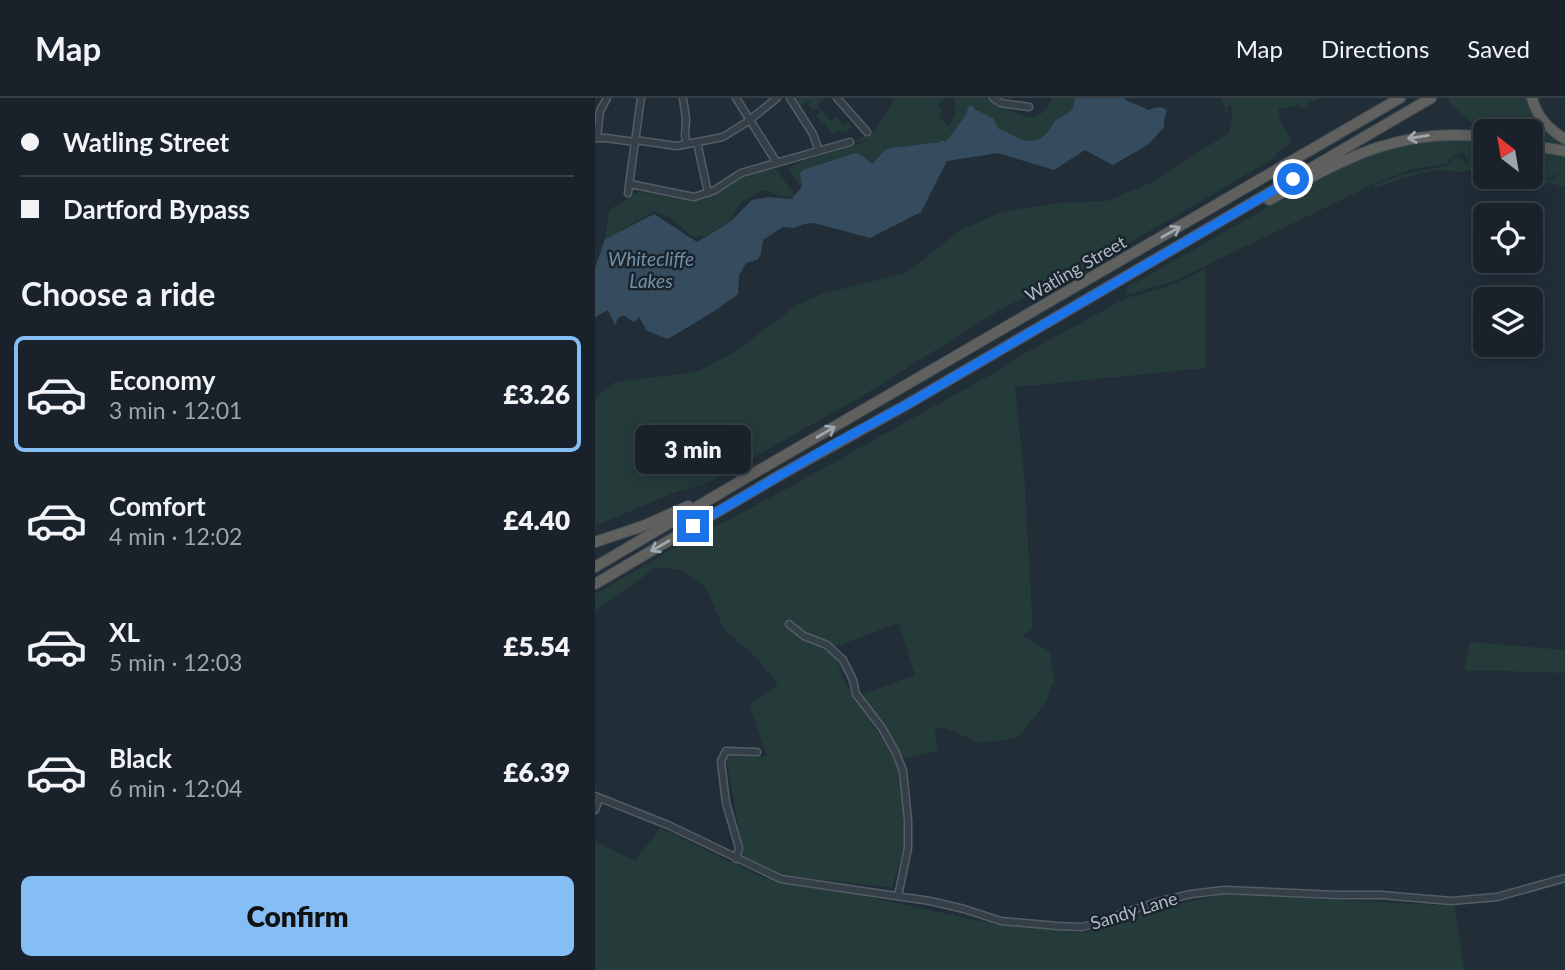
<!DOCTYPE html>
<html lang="en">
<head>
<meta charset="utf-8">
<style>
	body { margin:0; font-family:Lato,sans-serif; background:#222a32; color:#f1f3f6; height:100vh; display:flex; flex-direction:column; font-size:26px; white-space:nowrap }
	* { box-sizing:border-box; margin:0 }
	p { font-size:23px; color:#9fa4a8 }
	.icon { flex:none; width:38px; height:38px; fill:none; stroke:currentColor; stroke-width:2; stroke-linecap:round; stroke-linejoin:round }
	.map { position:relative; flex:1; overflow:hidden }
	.details { display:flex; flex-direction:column; background:#19222a; width:595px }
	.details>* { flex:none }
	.top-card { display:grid; align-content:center; height:154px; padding:0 21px; background:#19222a }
	.needle { width:46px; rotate:329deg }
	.tools { position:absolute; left:878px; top:21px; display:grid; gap:14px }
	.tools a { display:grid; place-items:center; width:70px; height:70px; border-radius:10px; background:#19222a; box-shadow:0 4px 18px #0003,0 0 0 2px #373f47; font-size:35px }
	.end { position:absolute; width:32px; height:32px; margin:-16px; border:9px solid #1a73e8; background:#fff; box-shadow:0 0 0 4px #fff }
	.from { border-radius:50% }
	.bubble { position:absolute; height:49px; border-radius:10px; background:#19222a; box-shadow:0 4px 18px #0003,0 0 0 2px #373f47; font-size:23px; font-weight:800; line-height:49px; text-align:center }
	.top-card b { display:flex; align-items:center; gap:24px; height:66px; font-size:26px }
	.top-card b+b { border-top:2px solid #373f47 }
	.top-card i { width:18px; height:18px; background:#f1f3f6 }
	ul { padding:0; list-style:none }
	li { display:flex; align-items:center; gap:21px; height:116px; margin:0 14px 10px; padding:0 7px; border:4px solid transparent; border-radius:10px }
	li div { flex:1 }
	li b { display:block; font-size:26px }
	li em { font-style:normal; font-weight:800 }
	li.on { border-color:#85bef5 }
	li>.icon { width:63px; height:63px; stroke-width:1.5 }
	h2 { padding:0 21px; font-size:32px; line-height:84px }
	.button { display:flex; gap:14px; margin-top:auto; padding:14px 21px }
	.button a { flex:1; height:80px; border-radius:10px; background:#85bef5; color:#111; font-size:28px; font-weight:800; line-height:80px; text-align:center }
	header { display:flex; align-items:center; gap:42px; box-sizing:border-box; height:98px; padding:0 35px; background:#19222a; border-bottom:2px solid #373f47 }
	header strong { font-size:33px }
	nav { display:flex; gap:38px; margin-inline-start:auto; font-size:24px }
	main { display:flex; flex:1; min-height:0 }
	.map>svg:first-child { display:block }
	.green { fill:#243b3a }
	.water { fill:#354c5f }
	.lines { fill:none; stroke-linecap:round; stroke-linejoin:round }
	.minor-casing { stroke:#525d66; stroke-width:9 }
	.trunk-casing { stroke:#3f4a53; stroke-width:12 }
	.minor { stroke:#353f48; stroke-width:6 }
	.trunk { stroke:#60605e; stroke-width:10 }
	.oneway { stroke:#9fa8b0 }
	.route { stroke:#1a73e8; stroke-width:9 }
	.labels { text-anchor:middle; stroke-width:5; stroke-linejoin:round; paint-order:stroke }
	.street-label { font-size:18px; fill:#afbac5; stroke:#1a242d }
	.water-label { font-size:19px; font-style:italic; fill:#708fa8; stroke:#1a242d }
</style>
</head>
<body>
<header>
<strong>Map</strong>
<nav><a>Map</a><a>Directions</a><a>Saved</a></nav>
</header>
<main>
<section class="details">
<div class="top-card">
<b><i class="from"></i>Watling Street</b>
<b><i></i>Dartford Bypass</b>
</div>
<h2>Choose a ride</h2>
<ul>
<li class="on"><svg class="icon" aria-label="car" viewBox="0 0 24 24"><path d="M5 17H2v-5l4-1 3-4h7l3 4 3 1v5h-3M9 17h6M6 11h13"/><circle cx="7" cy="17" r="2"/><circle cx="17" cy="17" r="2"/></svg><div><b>Economy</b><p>3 min · 12:01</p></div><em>£3.26</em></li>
<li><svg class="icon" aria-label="car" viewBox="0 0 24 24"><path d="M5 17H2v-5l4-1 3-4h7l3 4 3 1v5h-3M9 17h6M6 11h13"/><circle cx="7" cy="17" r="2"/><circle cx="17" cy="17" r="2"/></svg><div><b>Comfort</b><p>4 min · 12:02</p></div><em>£4.40</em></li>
<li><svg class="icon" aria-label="car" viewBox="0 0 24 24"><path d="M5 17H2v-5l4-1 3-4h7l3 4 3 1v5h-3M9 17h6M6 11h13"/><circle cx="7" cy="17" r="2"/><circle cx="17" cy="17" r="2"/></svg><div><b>XL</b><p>5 min · 12:03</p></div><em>£5.54</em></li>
<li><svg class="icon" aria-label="car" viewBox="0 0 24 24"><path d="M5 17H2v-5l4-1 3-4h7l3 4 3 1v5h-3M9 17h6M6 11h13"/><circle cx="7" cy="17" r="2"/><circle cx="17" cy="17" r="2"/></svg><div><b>Black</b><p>6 min · 12:04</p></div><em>£6.39</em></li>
</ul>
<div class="button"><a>Confirm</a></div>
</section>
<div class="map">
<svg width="970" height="872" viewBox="0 0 970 872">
	<rect width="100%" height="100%" fill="#212e38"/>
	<!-- green -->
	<path class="green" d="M 205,0 L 228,0 L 229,2 L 223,7 L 236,23 L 242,18 L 248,27 L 253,23 L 257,29 L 250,35 L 248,32 L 236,37 L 234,30 L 232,30 L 228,24 L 226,25 L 221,18 L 226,14 L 224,10 L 218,13 L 213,6 L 216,4 L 215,2 L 205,8 L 202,2 Z
		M 296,0 L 349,0 L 343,5 L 347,14 L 344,17 L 353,28 L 361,16 L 359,0 L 390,0 L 403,8 L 414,10 L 414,12 C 435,23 447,23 457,0 L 480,0 C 478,16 475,12 464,20 C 458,24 456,33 450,38 C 433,52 419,35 404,31 L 398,20 L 382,12 L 379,8 C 367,18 362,34 351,44 L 345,42 L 343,45 L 335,45 L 308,49 C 292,47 287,54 278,66 L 265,56 L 260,55 L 208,72 L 205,75 L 207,84 L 206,90 L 193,70 L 207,63 L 273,43 L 274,41 L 257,45 L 280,32 L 299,3 Z
		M 625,0 L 726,0 L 714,4 L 712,8 L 706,11 L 704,7 L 685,11 L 683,9 L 685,22 L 697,44 L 680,56 L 681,59 L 492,170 L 479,174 L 406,211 L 264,300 L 113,385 L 81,394 L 0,428 L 0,302 L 4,296 L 20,284 L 102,274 L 141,253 L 202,207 L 227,196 L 311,175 L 366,132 L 409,113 L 466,105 L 512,103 L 557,84 L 634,35 L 637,20 L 637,9 L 633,7 L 630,20 L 630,10 Z
		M 855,0 L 932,0 L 932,7 L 951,35 L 970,47 L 936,39 L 936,33 L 912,33 L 875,24 L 852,2 Z
		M 822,41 L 891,41 L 891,69 L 867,74 L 841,72 L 807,80 L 780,90 L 779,87 L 810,76 L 853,67 L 858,60 L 866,59 L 870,65 L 874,65 L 868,55 L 859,57 L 851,66 L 818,71 L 779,86 L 577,184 L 531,197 L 531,190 L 756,62 Z
		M 936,50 L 970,57 L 970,89 L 954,85 L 940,92 L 930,79 L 936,79 L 936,76 L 957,82 L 968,73 L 956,80 L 936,75 Z
		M 176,69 L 183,73 L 199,97 L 194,100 L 167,92 L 144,106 L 135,124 L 110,138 L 98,139 L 76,120 L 59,113 L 10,141 L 14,112 L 43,94 L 99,102 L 115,98 L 147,78 L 148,76 L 151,75 L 153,77 L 174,71 Z
		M 611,171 L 611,270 L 420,289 L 429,376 L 438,531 L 427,537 L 455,554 L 460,586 L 457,587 L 451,605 L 422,640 L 385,645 L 350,630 L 340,631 L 343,653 L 309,660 L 267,597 L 320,577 L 303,525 L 238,550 L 250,586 L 292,647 L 304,673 L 309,720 L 308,752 L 297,790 L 188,777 L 147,759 L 146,742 L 131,659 L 172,658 L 155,607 L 183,586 L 163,562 L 129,531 L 110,488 L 83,471 L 60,470 L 0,513 L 0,496 L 74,453 L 184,395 L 404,272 L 425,258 L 531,200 L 571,189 Z
		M 875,544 L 970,552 L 970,575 L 869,572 Z
		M 65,730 L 169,780 L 215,790 L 260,796 L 395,825 L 491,835 L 529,819 L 629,796 L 860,808 L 869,872 L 0,872 L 0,742 L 21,754 L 41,762 Z"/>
	<!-- water -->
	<path class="water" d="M 480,0 L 530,0 L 530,2 L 554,12 C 561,9 565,8 572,12 L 569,22 L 569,29 L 554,46 L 518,67 L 490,52 L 459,72 L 403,55 L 352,63 L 326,114 L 275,140 L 219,125 L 209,126 L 199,130 L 188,129 L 168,142 L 166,156 L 162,162 L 151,165 L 144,178 L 143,196 L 121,212 L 73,241 L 52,233 L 44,219 L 39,224 L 28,217 L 23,220 L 20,227 L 13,212 L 0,219 L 0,170 L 10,141 L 59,116 L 102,144 L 135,124 L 157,102 L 173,99 L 196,101 L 207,89 L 205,75 L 208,72 L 260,55 L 266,57 L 278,66 C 287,54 292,47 308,49 L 335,45 L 343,45 L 346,42 L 351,44 L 370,18 L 374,8 L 377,7 L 381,12 L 398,20 L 404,31 C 419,35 433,52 450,37 C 456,33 457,23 464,20 C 476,13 478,15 480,0 Z"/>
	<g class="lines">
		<!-- minor casing -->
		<g class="minor-casing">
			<path id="minor" d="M 88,0 L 91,21 L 90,38 L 92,46
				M 141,0 L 182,65
				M 195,0 L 218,36 L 224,53
				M 242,0 L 272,34
				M 398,0 L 406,5 L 434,9
				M 0,40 L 11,40 L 40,44
				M 2,40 L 5,13 L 12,0
				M 40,42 L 82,48 L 128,39 L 152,24 L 182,0
				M 102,44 L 113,95
				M 35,86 L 99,99 L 120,92 L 146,75 L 255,44
				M 33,95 L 46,0
				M 194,526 L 209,538 L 232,547 L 248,562 L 258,582 L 261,596 L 287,630 L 301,655 L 308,673 L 313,722 L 313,750 L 303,798
				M 0,698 L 73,727 L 186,781 L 335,803 L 369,811 L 406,823 L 463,828 L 487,829 L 503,825 L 531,814 L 562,804 L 596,796 L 630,792 L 742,797 L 786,797 L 856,803 L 902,799 L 970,780
				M 0,712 L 4,701
				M 141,761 L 144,750 L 131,705 L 126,663 L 131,653 L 162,654"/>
		</g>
		<!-- trunk casing -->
		<g class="trunk-casing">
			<path id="trunk" d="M 937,0 C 942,19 953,31 970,41
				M 936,47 L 970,53
				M 674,102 C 747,62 804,28 891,39
				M 168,370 L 805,0
				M 0,444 L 48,428 L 93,408
				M 0,469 L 166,371
				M 0,486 L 187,376 L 311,307 L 836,0"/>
		</g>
		<!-- minor -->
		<use href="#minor" class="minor"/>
		<!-- trunk -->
		<use href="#trunk" class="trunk"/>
	</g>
	<!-- one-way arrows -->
	<defs><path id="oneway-shaft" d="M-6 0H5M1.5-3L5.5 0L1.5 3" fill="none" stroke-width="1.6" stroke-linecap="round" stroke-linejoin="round" transform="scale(1.75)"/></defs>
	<g class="oneway">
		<use href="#oneway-shaft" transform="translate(823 39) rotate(171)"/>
		<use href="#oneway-shaft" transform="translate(576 134) rotate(-30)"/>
		<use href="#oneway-shaft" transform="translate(231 334) rotate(-30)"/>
		<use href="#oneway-shaft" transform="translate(65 448) rotate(150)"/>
	</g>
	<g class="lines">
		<!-- route -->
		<path class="route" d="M 98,428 L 232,350 L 311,307 L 698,81"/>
	</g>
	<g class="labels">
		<!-- street labels -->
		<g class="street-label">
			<text transform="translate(481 171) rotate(-30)" y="6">Watling Street</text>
			<text transform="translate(539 813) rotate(-17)" y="6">Sandy Lane</text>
		</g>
		<!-- water labels -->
		<g class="water-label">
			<text x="56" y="168">Whitecliffe<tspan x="56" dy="22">Lakes</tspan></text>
		</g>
	</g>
</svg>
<div class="tools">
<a><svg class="needle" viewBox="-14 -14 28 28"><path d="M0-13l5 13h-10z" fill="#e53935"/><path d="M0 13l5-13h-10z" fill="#9fa4a8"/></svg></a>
<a><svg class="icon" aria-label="locate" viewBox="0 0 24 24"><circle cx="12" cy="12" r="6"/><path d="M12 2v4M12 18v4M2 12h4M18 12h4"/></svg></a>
<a><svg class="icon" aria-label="layers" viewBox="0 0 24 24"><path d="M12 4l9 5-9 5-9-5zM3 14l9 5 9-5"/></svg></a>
</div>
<i class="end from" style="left:698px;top:81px"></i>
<i class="end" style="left:98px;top:428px"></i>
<div class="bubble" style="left:40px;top:327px;width:116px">3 min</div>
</div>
</main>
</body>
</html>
